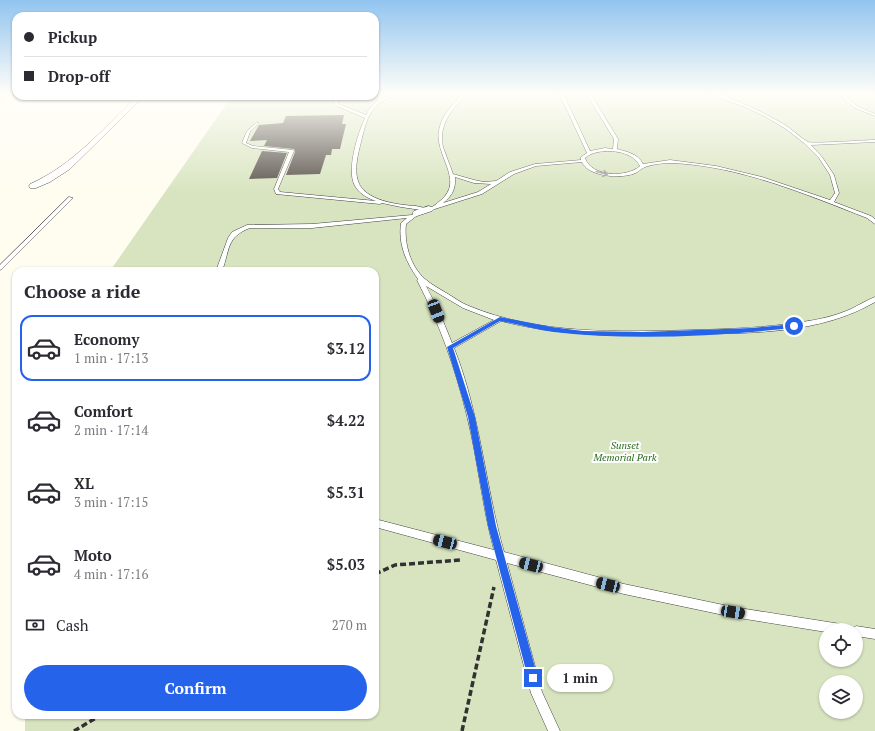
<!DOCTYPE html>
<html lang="en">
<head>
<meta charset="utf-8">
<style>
	body { margin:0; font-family:"PT Serif",serif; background:#f7f7f7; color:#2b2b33; height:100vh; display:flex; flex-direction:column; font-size:15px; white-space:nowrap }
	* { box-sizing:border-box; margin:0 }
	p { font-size:13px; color:#7c7c81 }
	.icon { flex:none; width:22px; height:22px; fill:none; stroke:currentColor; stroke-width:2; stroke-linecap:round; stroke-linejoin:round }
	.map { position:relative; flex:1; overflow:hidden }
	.panel { position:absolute; left:12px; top:267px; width:367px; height:452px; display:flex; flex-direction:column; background:#fff; border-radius:12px; box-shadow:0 1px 3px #0004 }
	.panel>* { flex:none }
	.guide { position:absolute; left:12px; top:12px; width:367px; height:88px; border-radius:12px; box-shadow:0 1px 3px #0004; display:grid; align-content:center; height:88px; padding:0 12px; background:#fff }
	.controls { position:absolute; left:819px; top:623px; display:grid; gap:8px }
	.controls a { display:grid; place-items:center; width:44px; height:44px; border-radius:50%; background:#fff; box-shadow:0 1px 3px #0004; font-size:20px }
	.end { position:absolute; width:18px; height:18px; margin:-9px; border:5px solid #2563eb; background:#fff; box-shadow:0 0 0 2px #fff }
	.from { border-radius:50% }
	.bubble { position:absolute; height:28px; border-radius:14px; background:#fff; box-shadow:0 1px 3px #0004; font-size:13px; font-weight:700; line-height:28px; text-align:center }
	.car { position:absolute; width:12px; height:24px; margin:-12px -6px; border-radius:5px; box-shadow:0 0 3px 1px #0007; background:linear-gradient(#222 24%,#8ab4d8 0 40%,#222 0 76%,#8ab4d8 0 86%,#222 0) }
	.guide b { display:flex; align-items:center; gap:14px; height:38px; font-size:15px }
	.guide b+b { border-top:1px solid #e1e1e2 }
	.guide i { width:10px; height:10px; background:#2b2b33 }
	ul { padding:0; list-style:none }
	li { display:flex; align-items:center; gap:12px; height:66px; margin:0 8px 6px; padding:0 4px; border:2px solid transparent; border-radius:12px }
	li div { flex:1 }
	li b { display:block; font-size:15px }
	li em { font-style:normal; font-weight:700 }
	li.current { border-color:#2563eb }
	li>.icon { width:36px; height:36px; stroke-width:1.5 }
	h2 { padding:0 12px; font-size:18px; line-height:48px }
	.pay { display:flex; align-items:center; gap:10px; height:44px; padding:0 12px; font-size:15px }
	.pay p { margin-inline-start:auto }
	.button { display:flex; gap:8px; margin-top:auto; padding:8px 12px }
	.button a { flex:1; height:46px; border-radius:24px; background:#2563eb; color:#fff; font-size:16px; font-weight:700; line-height:46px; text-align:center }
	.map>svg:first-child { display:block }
	.cemetery { fill:#d7e4bf; fill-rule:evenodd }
	.building { fill:#58504a }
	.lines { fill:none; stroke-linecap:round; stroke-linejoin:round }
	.lane-casing { stroke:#424242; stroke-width:1 }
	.street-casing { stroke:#424242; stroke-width:1 }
	.path { stroke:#313131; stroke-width:3.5; stroke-dasharray:6 3; stroke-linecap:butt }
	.lane { fill:#fff; fill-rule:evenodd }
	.street { fill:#fff; fill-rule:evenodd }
	.oneway { stroke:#9f9f9f }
	.route { fill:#2563eb }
	.labels { text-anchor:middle; stroke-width:4; stroke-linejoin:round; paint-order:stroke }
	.park-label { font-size:10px; font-style:italic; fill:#296c19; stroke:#fff }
</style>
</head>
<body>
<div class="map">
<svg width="875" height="731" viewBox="0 0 875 731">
	<rect width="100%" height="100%" fill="#fffcf0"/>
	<!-- cemetery -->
	<path class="cemetery" d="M 375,93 L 875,93 L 875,731 L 25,731 L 25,715 L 375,715 L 375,271 L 110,271 L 232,96 L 375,96 ZM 826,630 L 856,630 L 856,660 L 826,660 ZM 826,682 L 856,682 L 856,712 L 826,712 Z"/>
	<!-- building -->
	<path class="building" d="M 344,115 L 342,124 L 346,124 L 340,149 L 332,149 L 331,155 L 326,155 L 320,174 L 286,175 L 295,152 L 294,149 L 264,146 L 267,140 L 250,141 L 259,125 L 283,123 L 286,116 Z
		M 262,151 L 287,153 L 277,178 L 249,179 Z"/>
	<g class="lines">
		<!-- lane casing -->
		<g class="lane-casing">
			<path id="lane" d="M 393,93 L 400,93 C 392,97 383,99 376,106 C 367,115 364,130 361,142 C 358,154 354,169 358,181 C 364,201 399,205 416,206 C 420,207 425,208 428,208 C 434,207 436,204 441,200 C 465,180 434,155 439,130 C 442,115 453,103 464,93 L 468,93 C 453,108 438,124 443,147 C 446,156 450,165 453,174 L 474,180 L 484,182 L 496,181 L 510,172 L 535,164 L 581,160 L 581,157 L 587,153 L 559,93 L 563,93 L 590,151 L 605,148 L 613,149 L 614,139 L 586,93 L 590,93 L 618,139 L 617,149 C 628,152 638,154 643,164 L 670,160 L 716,166 L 762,177 L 830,200 L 835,193 L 830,175 L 819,158 L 804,143 L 786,129 L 766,117 L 745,107 L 706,93 C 726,93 771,116 788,127 C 795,132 801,138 808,142 C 812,144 866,140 875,140 L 875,142 L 811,145 L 822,157 L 834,175 L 839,193 L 834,202 L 871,216 L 875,219 L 875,224 L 867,218 C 805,194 740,166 672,163 C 663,163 653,164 645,167 C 640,169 637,174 629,175 C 616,178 588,176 582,162 L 536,166 L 514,174 L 482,194 L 419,214 L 406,224 C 404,243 410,266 425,279 C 432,285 440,289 448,294 C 455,298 461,303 469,306 C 539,335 618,332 693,330 C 729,329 765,328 801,322 C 818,320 835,316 851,309 C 859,305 867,300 875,297 L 875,302 C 822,333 757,333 697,334 C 629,336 568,338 501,321 L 454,348 C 480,413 485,485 504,552 L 624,584 L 733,607 L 847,625 L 851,626 L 852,629 L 856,626 L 875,629 L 875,639 L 856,636 L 856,630 L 826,630 L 826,632 L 733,617 L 624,594 L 507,563 L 542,692 L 560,731 L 548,731 L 531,693 L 496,560 L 375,527 L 375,519 L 494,550 C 482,506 478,460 467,416 C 455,367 440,325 417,280 L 418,279 C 406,262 398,244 401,223 L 407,218 L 312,228 L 250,228 C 226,237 230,250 222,271 L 216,271 L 228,238 L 232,232 L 247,225 L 312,224 L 412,215 L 415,212 L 421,210 L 401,207 L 382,203 L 380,204 L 276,194 L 274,189 L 289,152 L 252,148 L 242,143 L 247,131 L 257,122 L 259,123 L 250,132 L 246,143 L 253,146 L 293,150 L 294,151 L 278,189 L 280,192 L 376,201 C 367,198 358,193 354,184 C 347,168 358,133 365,118 L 337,106 L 333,101 L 339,96 L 343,96 L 337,101 L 339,104 L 366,115 C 371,104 381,98 393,93 ZM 605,151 C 618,151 633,153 640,166 C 627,178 591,177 585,158 C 591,153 597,152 605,151 ZM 455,177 L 474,183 L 491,184 L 478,192 L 443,203 C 452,196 456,189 455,177 ZM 426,286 L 463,308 L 494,320 L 452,343 L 439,311 Z
				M 843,93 L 847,93 L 847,98 L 857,106 L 875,114 L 875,116 L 855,108 L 844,99 Z
				M 69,197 L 73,198 L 2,269 L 0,270 L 0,265 Z"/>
		</g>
		<!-- street casing -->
		<g class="street-casing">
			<path id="street" d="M 3,93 L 10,93 L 0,99 L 0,94 Z
				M 137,96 L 144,96 L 70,169 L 50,182 L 36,188 L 30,188 L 29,186 L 30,184 C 72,166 105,127 137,96 Z
				M 429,206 L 434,209 L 432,211 L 417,216 L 412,213 L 414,211 Z"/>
		</g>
		<!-- path -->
		<path class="path" d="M 375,574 L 395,565 L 460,560
			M 74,731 L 101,715
			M 462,731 L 494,587"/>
		<!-- lane -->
		<use href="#lane" class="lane"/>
		<!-- street -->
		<use href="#street" class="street"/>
	</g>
	<!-- one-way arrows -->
	<defs><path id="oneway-shaft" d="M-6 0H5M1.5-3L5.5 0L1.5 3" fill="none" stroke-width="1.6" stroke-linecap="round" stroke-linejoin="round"/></defs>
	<use class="oneway" href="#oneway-shaft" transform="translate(602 173) rotate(15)"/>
	<!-- sky -->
	<linearGradient id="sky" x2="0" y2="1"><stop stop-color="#92c4f0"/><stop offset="0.48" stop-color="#fffef8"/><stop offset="1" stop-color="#fffef8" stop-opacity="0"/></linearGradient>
	<rect width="875" height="195" fill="url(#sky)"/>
	<!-- route -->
	<path class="route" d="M 500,317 L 552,327 L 583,331 L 642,332 L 751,328 L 794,324 L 797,326 L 794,328 C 716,336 632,341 554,332 C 536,330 518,324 500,321 L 453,348 L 475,417 L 496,526 L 538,678 L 537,682 L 533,683 L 530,682 L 528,678 L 488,526 L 468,417 L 447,347 Z"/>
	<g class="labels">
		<!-- park labels -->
		<g class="park-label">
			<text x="625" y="449">Sunset<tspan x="625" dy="12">Memorial Park</tspan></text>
		</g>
	</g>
</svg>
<div class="controls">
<a><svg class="icon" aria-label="locate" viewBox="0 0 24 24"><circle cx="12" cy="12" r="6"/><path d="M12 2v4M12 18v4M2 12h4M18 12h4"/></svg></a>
<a><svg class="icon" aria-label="layers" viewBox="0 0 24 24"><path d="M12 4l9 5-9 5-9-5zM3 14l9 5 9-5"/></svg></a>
</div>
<i class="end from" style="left:794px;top:326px"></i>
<i class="end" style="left:533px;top:678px"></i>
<div class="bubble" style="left:547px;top:664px;width:66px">1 min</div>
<i class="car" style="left:436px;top:311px;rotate:159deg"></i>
<i class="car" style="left:445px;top:542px;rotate:285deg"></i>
<i class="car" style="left:531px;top:565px;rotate:285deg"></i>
<i class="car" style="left:608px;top:585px;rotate:284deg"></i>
<i class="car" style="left:733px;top:612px;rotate:99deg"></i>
<div class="guide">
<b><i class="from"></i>Pickup</b>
<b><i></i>Drop-off</b>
</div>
<section class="panel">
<h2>Choose a ride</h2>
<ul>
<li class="current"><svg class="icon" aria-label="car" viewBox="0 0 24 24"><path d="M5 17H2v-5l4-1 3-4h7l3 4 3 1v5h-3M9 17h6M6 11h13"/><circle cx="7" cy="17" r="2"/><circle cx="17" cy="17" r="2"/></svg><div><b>Economy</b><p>1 min · 17:13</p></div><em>$3.12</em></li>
<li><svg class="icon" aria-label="car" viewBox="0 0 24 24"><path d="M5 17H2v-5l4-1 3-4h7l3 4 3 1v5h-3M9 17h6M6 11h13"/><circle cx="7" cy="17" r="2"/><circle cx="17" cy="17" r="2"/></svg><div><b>Comfort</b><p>2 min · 17:14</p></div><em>$4.22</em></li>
<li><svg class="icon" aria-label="car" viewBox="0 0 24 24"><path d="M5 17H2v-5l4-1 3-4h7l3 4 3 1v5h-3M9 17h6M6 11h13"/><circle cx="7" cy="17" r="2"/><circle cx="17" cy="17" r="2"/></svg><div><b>XL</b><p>3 min · 17:15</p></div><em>$5.31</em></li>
<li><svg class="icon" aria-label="car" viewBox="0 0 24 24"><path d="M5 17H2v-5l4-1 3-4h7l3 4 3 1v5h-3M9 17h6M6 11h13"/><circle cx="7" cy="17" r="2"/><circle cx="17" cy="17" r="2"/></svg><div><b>Moto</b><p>4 min · 17:16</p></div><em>$5.03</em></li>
</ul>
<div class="pay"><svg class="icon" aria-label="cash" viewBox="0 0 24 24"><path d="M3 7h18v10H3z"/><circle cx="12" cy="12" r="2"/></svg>Cash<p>270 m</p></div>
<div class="button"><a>Confirm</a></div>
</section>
</div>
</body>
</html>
